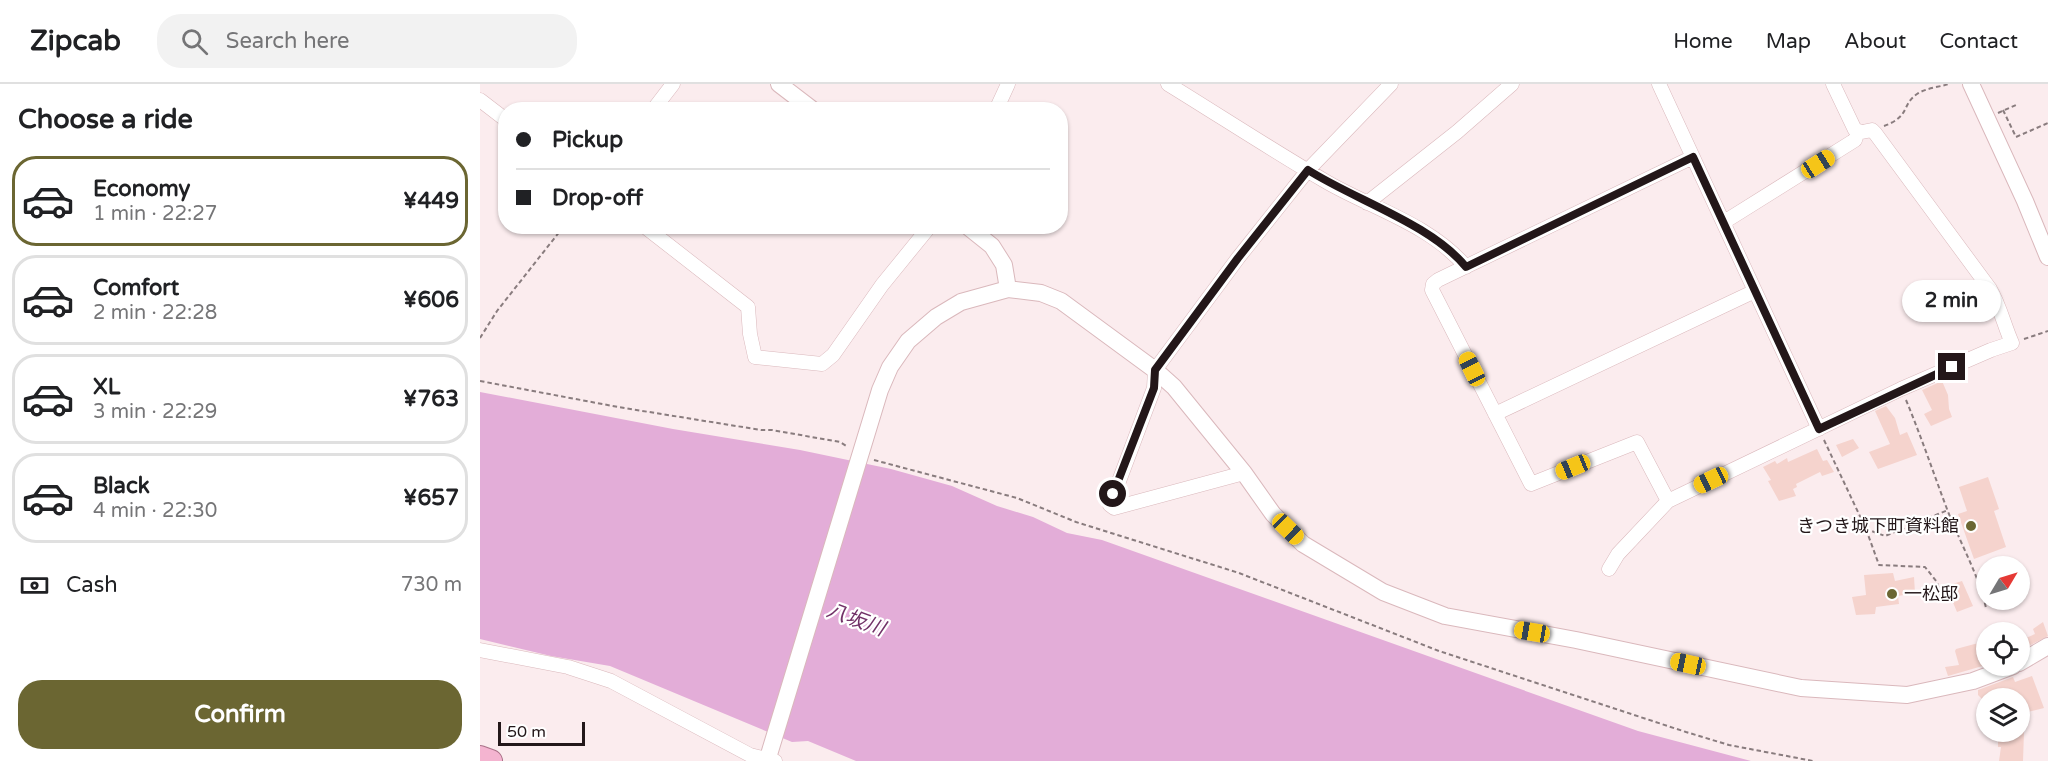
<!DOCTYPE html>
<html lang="en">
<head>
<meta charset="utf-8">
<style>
	body { margin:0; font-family:"Varela Round","Noto Sans JP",sans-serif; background:#f2f2f2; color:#202124; height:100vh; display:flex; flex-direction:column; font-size:22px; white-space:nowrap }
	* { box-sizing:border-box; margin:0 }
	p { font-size:20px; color:#757577 }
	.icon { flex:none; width:33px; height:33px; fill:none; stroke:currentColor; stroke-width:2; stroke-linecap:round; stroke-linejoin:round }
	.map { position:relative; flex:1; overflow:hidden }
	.panel { display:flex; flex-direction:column; background:#fff; width:480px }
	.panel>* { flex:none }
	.top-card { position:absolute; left:18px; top:18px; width:570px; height:132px; border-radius:24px; box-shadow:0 2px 4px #0004; display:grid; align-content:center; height:132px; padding:0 18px; background:#fff }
	.needle { width:39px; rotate:52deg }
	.fabs { position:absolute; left:1496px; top:472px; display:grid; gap:12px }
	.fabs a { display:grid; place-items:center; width:54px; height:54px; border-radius:50%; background:#fff; box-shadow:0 2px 4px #0004; font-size:30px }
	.scale { position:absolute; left:18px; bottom:15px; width:87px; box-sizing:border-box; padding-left:6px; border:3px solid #231719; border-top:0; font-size:16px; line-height:21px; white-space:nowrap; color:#231719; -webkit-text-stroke:4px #fff; paint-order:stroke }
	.end { position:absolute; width:27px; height:27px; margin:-14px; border:8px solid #231719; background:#fff; box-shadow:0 0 0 3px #fff }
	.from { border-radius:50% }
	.bubble { position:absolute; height:42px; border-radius:21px; background:#fff; box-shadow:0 2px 4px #0004; font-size:20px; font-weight:800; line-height:42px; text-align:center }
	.car { position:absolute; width:18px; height:36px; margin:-18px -9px; border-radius:8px; box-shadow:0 0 4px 2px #0007; background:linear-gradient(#f5c518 24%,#345 0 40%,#f5c518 0 76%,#345 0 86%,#f5c518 0) }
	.top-card b { display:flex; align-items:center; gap:21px; height:57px; font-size:22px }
	.top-card b+b { border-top:2px solid #e0e0e0 }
	.top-card i { width:15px; height:15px; background:#202124 }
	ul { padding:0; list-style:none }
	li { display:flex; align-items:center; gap:18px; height:90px; margin:0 12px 9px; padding:0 6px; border:3px solid #e0e0e0; border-radius:24px }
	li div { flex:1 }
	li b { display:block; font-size:22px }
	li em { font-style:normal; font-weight:800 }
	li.on { border-color:#6b6632 }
	li>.icon { width:54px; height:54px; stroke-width:1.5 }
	h2 { padding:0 18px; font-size:27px; line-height:72px }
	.pay { display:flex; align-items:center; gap:15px; height:66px; padding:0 18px; font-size:22px }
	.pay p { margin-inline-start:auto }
	.cta { display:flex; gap:12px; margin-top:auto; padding:12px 18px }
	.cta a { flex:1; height:69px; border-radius:24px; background:#6b6632; color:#fff; font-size:24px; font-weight:800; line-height:69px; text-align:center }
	header { display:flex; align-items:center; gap:36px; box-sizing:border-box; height:84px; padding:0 30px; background:#fff; border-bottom:2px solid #e0e0e0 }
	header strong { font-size:28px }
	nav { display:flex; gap:33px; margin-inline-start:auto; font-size:21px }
	.search { width:420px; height:54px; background:#f2f2f2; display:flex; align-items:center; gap:15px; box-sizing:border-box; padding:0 21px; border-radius:24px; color:#757577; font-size:22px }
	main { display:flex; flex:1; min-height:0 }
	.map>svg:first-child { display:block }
	.water { fill:#e3add8 }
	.building { fill:#f5d3cd }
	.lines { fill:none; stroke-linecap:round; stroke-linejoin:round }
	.minor-casing { stroke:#dab8bc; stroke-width:15 }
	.tertiary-casing { stroke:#dab8bc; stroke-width:18 }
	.trunk-casing { stroke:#aa7188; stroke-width:24 }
	.path { stroke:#897c7e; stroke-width:2; stroke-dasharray:4.5 3; stroke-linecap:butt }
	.minor { stroke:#fff; stroke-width:14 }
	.tertiary { stroke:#fff; stroke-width:16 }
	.trunk { stroke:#f4b4d0; stroke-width:22 }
	.route { stroke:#231719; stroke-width:8 }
	.poi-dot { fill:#6b6632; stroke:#fff; stroke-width:2 }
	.labels { text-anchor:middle; stroke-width:4.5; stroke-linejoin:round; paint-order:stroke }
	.poi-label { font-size:18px; fill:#231719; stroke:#fff; text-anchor:end }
	.water-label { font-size:20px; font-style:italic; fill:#723268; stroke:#fff }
</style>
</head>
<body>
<header>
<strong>Zipcab</strong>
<div class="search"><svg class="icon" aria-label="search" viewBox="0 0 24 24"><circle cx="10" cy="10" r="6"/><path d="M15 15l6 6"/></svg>Search here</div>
<nav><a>Home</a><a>Map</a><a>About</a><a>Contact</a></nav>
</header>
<main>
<section class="panel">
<h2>Choose a ride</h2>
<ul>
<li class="on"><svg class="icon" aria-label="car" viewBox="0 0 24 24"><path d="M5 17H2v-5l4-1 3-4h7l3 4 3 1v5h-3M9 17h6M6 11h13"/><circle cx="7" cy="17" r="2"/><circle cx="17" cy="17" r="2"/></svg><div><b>Economy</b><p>1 min · 22:27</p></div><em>¥449</em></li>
<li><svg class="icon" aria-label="car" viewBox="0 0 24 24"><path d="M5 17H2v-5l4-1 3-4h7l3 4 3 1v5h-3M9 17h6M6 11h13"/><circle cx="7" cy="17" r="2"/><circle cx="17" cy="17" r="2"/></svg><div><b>Comfort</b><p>2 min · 22:28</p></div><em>¥606</em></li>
<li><svg class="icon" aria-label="car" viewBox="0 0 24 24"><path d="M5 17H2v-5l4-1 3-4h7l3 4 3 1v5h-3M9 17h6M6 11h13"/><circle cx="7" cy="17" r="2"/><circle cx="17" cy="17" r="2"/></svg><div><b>XL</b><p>3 min · 22:29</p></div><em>¥763</em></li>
<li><svg class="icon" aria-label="car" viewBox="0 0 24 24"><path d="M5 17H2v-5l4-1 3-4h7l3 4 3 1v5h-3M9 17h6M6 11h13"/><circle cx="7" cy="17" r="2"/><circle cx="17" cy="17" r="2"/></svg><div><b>Black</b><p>4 min · 22:30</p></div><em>¥657</em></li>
</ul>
<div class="pay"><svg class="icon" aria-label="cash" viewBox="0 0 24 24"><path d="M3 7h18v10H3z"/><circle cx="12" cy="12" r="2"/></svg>Cash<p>730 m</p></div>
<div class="cta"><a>Confirm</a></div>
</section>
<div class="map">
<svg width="1568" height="677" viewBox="0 0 1568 677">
	<rect width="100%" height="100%" fill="#fbecee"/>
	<!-- water -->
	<path class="water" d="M 0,308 L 193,345 L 320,366 L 411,385 L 472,402 L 517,422 L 553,433 L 587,449 L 622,456 L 1158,647 L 1271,677 L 376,677 L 328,657 L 312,658 L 130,582 L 71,572 L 0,555 Z"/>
	<!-- building -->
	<path class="building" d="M 1462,297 L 1468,311 L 1469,325 L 1472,333 L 1451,342 L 1444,330 L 1452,326 L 1442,306 Z
		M 1406,322 L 1415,334 L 1420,351 L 1427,348 L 1437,371 L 1398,385 L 1389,368 L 1410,360 L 1395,327 Z
		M 1373,355 L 1379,364 L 1362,373 L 1356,361 Z
		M 1337,365 L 1343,377 L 1347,376 L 1354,388 L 1342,392 L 1340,388 L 1316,400 L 1317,403 L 1313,405 L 1316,412 L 1299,417 L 1288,397 L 1291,396 L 1283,383 L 1295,377 L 1297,380 L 1307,374 L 1308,378 Z
		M 1508,393 L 1519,425 L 1514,427 L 1526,463 L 1494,475 L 1478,430 L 1487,427 L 1479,403 Z
		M 1413,489 L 1415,497 L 1434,493 L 1435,509 L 1418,512 L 1419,520 L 1396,523 L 1395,530 L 1376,531 L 1372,513 L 1386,511 L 1384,491 Z
		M 1482,497 L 1493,522 L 1477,528 L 1466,502 Z
		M 1563,538 L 1568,552 L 1539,567 L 1539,557 L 1555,550 L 1553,545 Z
		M 1502,558 L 1506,570 L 1506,581 L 1468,592 L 1465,583 L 1479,581 L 1475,567 L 1476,565 Z
		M 1552,592 L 1564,624 L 1539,630 L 1539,615 L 1502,615 L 1498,611 L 1498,606 L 1533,593 L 1535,598 Z
		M 1518,648 L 1544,648 L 1543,677 L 1519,677 L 1521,663 L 1518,663 Z"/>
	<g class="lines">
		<!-- minor casing -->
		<g class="minor-casing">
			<path id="minor" d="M 688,0 C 740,32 792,66 845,97 C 891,124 950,140 986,183
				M 1179,0 L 1339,345
				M 0,16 L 26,36
				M 173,26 L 193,0
				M 516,26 L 528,0
				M 887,119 L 977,48 L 1032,0
				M 1244,138 L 1375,56 L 1378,47
				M 164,142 L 268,223 L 270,250 L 275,273 L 342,280 L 353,271 L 402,201 L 450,142
				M 1015,330 L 1275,207
				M 764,389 L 634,424 L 630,421 L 674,304 L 675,286 L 758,174 L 828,86 L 911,0
				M 1188,417 L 1157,358 L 1051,400 L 952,206 L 953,200 L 958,196 L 1213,73
				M 1129,485 L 1138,470 L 1188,417 L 1421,305 L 1511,266 L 1532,259 C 1524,241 1520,222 1510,205 L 1395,49 L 1392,46 L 1382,48 L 1375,46 L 1353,0
				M 0,566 L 88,583 L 131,597 L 270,671 L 295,677"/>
		</g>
		<!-- tertiary casing -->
		<g class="tertiary-casing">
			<path id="tertiary" d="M 299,0 L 333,26
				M 1491,0 L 1545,117 L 1568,173
				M 487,142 L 512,162 L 524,181 L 528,205
				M 1539,579 L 1568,562
				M 287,677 L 400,306 L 410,283 L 428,257 L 456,233 L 481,218 L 528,205 L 561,209 L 581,217 L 675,286 L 694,303 L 764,389 L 793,430 L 823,460 L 903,508 L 965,532 L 1096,556 L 1321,604 L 1427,611 L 1493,597 L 1533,582"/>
		</g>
		<!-- trunk casing -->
		<g class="trunk-casing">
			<path id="trunk" d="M 0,673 L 11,677"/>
		</g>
		<!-- path -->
		<path class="path" d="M 1523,26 L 1536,53 L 1568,39
			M 1518,29 L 1536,21
			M 1404,42 C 1431,32 1421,21 1437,10 C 1446,4 1459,3 1469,0
			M 0,254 L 17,227 L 84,142
			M 1544,255 L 1568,247
			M 0,297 L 138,323 L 281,346 L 292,346 L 360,358 L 368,363
			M 1426,316 C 1441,352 1453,388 1467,425 C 1480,459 1498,489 1506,524
			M 1344,356 L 1386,445 L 1405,452 L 1468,426
			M 394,376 L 537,414 L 596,438 L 759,489 L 959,567 L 1206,648 L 1249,661 L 1333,677
			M 1386,445 L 1399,481 L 1445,483 L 1457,498 L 1462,517"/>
		<!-- minor -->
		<use href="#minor" class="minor"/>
		<!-- tertiary -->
		<use href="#tertiary" class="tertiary"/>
		<!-- trunk -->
		<use href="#trunk" class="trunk"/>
	</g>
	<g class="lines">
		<!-- route -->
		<path class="route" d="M 633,410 L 674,304 L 675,286 L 758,174 L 828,86 C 875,116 951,140 986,183 L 1213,73 L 1339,345 L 1472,283"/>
	</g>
	<!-- markers -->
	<g class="poi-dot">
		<circle cx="1491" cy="442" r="6"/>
		<circle cx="1412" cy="510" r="6"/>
	</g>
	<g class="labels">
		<!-- poi labels -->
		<g class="poi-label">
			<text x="1479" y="448">きつき城下町資料館</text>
			<text x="1424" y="516" text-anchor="start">一松邸</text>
		</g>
		<!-- water labels -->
		<g class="water-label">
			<text transform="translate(376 535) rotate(20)" y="7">八坂川</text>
		</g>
	</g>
</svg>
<div class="fabs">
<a><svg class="needle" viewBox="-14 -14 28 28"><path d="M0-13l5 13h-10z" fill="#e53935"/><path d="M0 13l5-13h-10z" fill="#757577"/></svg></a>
<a><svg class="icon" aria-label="locate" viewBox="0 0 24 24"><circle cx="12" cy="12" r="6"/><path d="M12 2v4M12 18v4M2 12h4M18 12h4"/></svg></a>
<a><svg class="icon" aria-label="layers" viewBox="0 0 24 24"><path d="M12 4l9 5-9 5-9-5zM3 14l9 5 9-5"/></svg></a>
</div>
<div class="scale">50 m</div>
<i class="end from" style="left:633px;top:410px"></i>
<i class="end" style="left:1472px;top:283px"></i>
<div class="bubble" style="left:1422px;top:196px;width:99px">2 min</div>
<i class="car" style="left:1338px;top:80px;rotate:58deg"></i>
<i class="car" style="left:992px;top:285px;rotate:334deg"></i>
<i class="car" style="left:1093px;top:383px;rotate:248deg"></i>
<i class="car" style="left:1231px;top:396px;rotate:245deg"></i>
<i class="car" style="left:808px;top:445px;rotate:134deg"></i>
<i class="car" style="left:1052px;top:548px;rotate:280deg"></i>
<i class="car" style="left:1208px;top:580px;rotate:282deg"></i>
<div class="top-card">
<b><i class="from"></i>Pickup</b>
<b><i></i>Drop-off</b>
</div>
</div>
</main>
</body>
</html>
